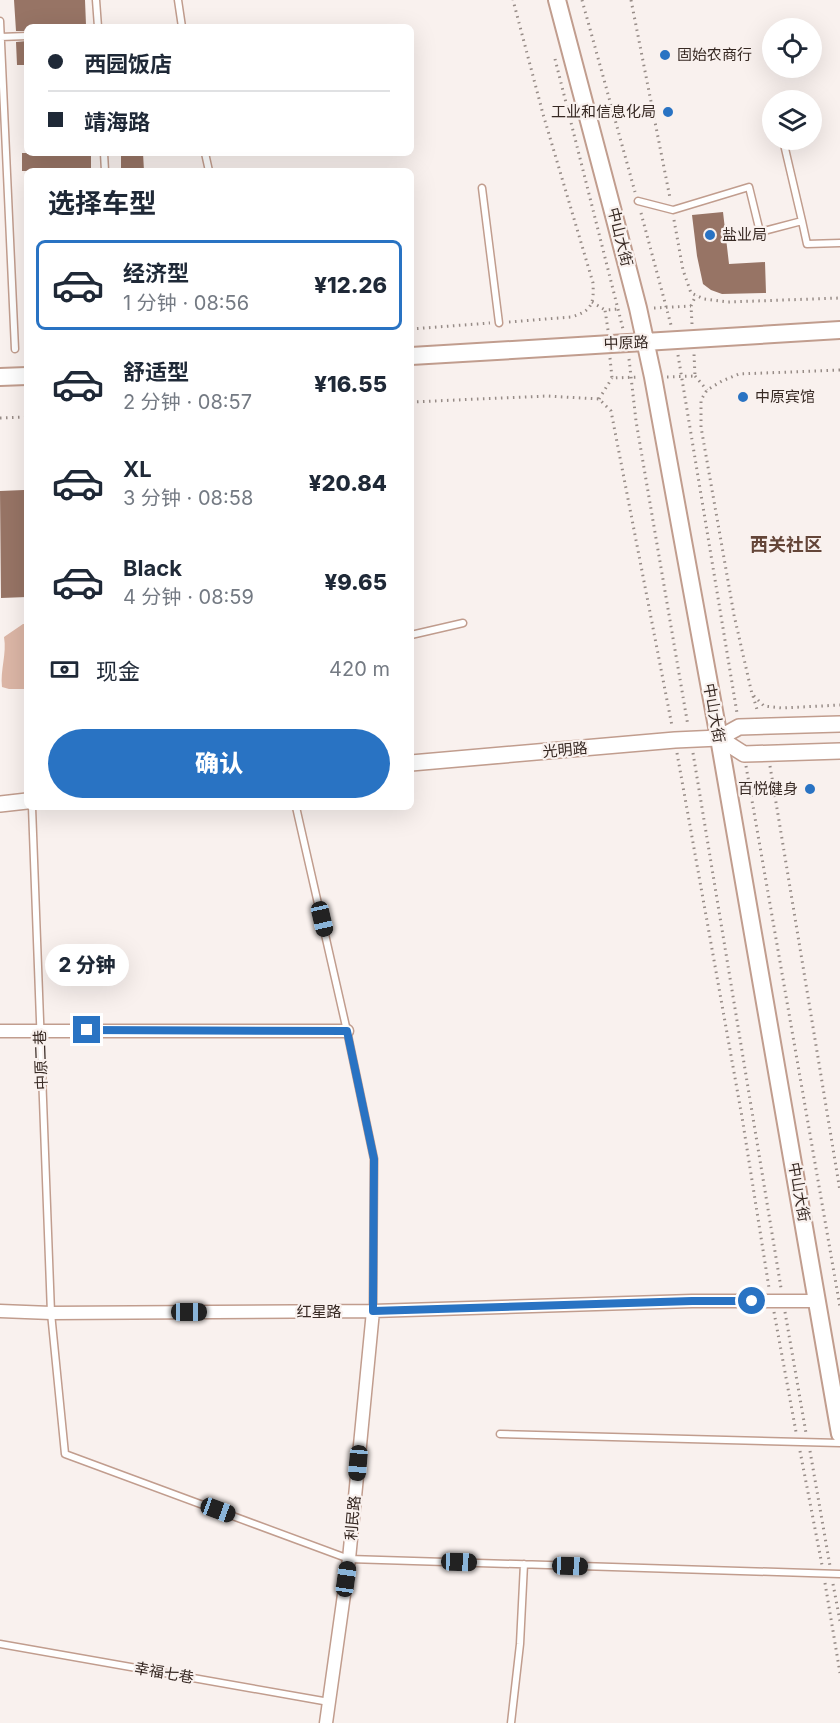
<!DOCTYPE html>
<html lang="zh">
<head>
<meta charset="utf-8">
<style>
	body { margin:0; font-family:Inter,"Noto Sans SC",sans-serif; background:#f6f6f7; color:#1f2937; height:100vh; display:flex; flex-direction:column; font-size:22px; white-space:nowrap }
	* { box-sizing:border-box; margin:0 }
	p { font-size:20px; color:#747a83 }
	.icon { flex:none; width:33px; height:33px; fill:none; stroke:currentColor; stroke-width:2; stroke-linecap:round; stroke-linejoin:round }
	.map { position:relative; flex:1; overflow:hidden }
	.panel { position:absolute; left:24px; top:168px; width:390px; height:642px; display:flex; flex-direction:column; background:#fff; border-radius:9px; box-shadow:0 6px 24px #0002 }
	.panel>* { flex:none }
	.banner { position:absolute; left:24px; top:24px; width:390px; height:132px; border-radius:9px; box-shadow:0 6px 24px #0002; display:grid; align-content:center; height:132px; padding:0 24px; background:#fff }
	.tools { position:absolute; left:762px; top:18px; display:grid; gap:12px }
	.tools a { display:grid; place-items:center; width:60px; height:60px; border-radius:50%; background:#fff; box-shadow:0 6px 24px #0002; font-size:30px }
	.end { position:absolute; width:27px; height:27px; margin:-14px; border:8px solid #2973c3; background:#fff; box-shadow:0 0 0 3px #fff }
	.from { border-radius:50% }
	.bubble { position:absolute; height:42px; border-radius:21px; background:#fff; box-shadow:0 6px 24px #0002; font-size:20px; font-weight:800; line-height:42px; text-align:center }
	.car { position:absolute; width:18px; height:36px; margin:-18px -9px; border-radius:8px; box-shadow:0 0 4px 2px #0007; background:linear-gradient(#222 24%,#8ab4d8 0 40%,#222 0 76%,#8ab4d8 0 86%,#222 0) }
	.banner b { display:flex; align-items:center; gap:21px; height:57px; font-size:22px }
	.banner b+b { border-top:2px solid #e0e1e3 }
	.banner i { width:15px; height:15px; background:#1f2937 }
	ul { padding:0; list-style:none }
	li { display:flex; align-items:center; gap:18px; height:90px; margin:0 12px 9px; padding:0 12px; border:3px solid transparent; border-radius:9px }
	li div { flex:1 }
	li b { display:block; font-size:22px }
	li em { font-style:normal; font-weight:800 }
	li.current { border-color:#2973c3 }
	li>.icon { width:54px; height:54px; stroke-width:1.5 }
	h2 { padding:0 24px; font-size:27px; line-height:72px }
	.pay { display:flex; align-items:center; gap:15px; height:66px; padding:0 24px; font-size:22px }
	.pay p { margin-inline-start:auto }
	.button { display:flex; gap:12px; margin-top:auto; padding:12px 24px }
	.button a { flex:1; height:69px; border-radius:36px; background:#2973c3; color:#fff; font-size:24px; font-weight:800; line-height:69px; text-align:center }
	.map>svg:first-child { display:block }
	.water { fill:#dcb6a6 }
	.building { fill:#977465 }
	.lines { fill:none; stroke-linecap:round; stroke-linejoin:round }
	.service-casing { stroke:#c19d8e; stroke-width:9 }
	.minor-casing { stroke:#c19d8e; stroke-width:15 }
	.tertiary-casing { stroke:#c19d8e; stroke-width:18 }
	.secondary-casing { stroke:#c19d8e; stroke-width:20 }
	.path { stroke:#978c87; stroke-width:3; stroke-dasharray:1.5 4.5; stroke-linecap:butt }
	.service { stroke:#fff; stroke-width:6 }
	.minor { stroke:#fff; stroke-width:12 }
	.tertiary { stroke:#fff; stroke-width:15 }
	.secondary { stroke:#fff; stroke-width:16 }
	.route { stroke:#2973c3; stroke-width:8 }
	.poi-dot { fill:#2973c3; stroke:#f9f1ee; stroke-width:2 }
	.labels { text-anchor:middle; stroke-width:4.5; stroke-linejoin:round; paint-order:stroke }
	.poi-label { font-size:15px; fill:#372923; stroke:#f9f1ee; text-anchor:start }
	.street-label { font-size:15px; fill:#372923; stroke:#f9f1ee }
	.quarter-label { font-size:18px; font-weight:bold; fill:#644538; stroke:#f9f1ee }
</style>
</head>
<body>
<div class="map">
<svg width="840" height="1723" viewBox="0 0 840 1723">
	<rect width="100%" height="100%" fill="#f9f1ee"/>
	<!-- water -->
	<path class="water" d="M 23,624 L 27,624 L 27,689 L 9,689 L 2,687 C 0,670 7,654 4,637 Z"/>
	<!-- building -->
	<path class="building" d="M 14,0 L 85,0 L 86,25 L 27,27 L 27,31 L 16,31 Z
		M 27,41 L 27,65 L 17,65 L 16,42 Z
		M 22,153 L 91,153 L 91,171 L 22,171 Z
		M 121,153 L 143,153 L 144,171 L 121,171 Z
		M 723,212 L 729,264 L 765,262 L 766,293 L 722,294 L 711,290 L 703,284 L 697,256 L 692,215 Z
		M 24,490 L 27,538 L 27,597 L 1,598 L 0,491 Z"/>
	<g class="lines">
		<!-- service casing -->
		<g class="service-casing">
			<path id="service" d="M 96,0 L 98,27
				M 178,0 L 182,27
				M 0,21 L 15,349
				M 0,37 L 27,36
				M 783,140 L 802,221
				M 104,153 L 105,171
				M 205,153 L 209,171
				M 482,188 L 499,323
				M 638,201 L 673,210 L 749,187 L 760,232 L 802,221 L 807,244 L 840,243
				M 411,635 L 463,623
				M 32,807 L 51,1313 L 65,1454 L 349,1559 L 840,1574
				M 296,807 L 347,1031 L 374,1159 L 373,1311
				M 500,1434 L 840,1443
				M 0,1644 L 329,1702
				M 511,1723 L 520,1644 L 524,1564"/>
		</g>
		<!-- minor casing -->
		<g class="minor-casing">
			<path id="minor" d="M 0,1031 L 347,1031
				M 0,1311 L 51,1313 L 373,1311 L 692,1301 L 818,1301
				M 326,1723 L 349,1559 L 373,1311"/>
		</g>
		<!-- tertiary casing -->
		<g class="tertiary-casing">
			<path id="tertiary" d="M 719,738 L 744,754 L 840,751
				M 411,763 L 675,740 L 719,738 L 739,727 L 840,724
				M 0,804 L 27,801"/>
		</g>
		<!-- secondary casing -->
		<g class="secondary-casing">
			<path id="secondary" d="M 557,0 L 612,208 L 638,308 L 653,377 L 719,738 L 840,1434
				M 411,356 C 554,347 697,340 840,330
				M 0,377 L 27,376"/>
		</g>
		<!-- path -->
		<path class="path" d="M 582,0 L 635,192
			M 631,0 L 670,198
			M 555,59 L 623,329
			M 641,213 L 671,325
			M 674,220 L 683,270 L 691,293 L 704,299 L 728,302 L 840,298
			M 592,302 L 605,310
			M 654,308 L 691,306
			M 509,322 L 571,317 C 592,311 594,304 593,283 L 543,114 L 513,0
			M 692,324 L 691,306 L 696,295
			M 411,329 L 490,323
			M 608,330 L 605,310 L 620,309
			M 678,355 L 737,713
			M 610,358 L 612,378 L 639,377
			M 629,359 L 636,421 L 688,726
			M 840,370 L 739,374 L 722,381 L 707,390 L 701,400 L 701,427 L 734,615 L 752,694 L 764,706 L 782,708 L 840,705
			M 695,376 L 707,390
			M 667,377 L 695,376 L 694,354
			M 599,399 L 612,378
			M 411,402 L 547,396 L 599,399 L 611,411 L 672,726
			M 0,418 L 27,417
			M 753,696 L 758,713
			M 677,753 L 742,1117 L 769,1288
			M 693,753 L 781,1288
			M 746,766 L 840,1307
			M 770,766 L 840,1191
			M 774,1312 L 796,1432
			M 785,1312 L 806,1433
			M 800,1451 L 822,1565
			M 810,1451 L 830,1566
			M 825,1583 L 840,1673
			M 833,1584 L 840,1621"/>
		<!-- service -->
		<use href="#service" class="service"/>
		<!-- minor -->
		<use href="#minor" class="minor"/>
		<!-- tertiary -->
		<use href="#tertiary" class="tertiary"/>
		<!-- secondary -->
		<use href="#secondary" class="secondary"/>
	</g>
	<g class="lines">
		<!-- route -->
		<path class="route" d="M 87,1030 L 347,1031 L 374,1159 L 373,1311 L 692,1301 L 752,1301"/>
	</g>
	<!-- markers -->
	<g class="poi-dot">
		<circle cx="665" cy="55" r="6"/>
		<circle cx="668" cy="112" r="6"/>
		<circle cx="710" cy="235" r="6"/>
		<circle cx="743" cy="397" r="6"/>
		<circle cx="810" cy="789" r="6"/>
	</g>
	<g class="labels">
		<!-- poi labels -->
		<g class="poi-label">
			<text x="677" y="60">固始农商行</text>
			<text x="656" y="117" text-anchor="end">工业和信息化局</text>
			<text x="722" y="240">盐业局</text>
			<text x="755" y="402">中原宾馆</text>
			<text x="798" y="794" text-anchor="end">百悦健身</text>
		</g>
		<!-- street labels -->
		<g class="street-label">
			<text transform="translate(620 237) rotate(76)" y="5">中山大街</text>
			<text transform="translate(626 343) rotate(-2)" y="5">中原路</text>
			<text transform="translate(714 713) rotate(80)" y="5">中山大街</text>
			<text transform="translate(565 750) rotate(-5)" y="5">光明路</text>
			<text transform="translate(41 1060) rotate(-92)" y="5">中原二巷</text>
			<text transform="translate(799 1192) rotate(80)" y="5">中山大街</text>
			<text x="319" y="1317">红星路</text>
			<text transform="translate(353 1518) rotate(-85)" y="5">利民路</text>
			<text transform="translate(164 1673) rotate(10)" y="5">幸福七巷</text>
		</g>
		<!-- quarter labels -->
		<g class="quarter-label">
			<text x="786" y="551">西关社区</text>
		</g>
	</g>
</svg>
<div class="tools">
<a><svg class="icon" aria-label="locate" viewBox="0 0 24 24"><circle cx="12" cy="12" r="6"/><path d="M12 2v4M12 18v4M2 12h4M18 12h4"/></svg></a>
<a><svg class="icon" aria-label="layers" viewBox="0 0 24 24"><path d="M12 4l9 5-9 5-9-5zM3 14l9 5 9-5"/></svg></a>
</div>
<i class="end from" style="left:752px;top:1301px"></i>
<i class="end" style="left:87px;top:1030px"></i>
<div class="bubble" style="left:45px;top:944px;width:84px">2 分钟</div>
<i class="car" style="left:322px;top:919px;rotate:167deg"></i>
<i class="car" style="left:189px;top:1312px;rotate:90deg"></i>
<i class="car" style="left:358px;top:1463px;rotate:185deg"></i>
<i class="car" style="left:218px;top:1510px;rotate:110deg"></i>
<i class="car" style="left:459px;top:1562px;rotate:92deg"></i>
<i class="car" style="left:570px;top:1566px;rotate:92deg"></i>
<i class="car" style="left:346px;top:1579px;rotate:8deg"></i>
<div class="banner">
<b><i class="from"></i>西园饭店</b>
<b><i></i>靖海路</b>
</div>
<section class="panel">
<h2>选择车型</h2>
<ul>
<li class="current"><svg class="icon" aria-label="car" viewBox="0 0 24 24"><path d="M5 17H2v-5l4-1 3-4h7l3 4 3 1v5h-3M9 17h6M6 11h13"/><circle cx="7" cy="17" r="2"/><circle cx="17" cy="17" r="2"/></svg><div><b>经济型</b><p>1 分钟 · 08:56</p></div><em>¥12.26</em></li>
<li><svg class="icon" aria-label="car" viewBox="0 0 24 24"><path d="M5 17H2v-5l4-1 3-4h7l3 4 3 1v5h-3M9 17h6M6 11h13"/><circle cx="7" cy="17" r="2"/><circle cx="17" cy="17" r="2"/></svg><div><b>舒适型</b><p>2 分钟 · 08:57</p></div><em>¥16.55</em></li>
<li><svg class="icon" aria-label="car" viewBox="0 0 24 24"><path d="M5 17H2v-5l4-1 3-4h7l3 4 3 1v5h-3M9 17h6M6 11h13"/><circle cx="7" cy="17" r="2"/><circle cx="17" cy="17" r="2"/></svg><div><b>XL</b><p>3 分钟 · 08:58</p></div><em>¥20.84</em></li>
<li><svg class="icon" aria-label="car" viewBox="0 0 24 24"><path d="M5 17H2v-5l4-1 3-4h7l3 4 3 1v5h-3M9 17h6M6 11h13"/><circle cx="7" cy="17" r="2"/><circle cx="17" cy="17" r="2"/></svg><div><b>Black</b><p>4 分钟 · 08:59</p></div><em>¥9.65</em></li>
</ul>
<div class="pay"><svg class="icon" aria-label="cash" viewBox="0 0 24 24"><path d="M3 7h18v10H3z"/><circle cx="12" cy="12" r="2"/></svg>现金<p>420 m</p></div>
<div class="button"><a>确认</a></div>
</section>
</div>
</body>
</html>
